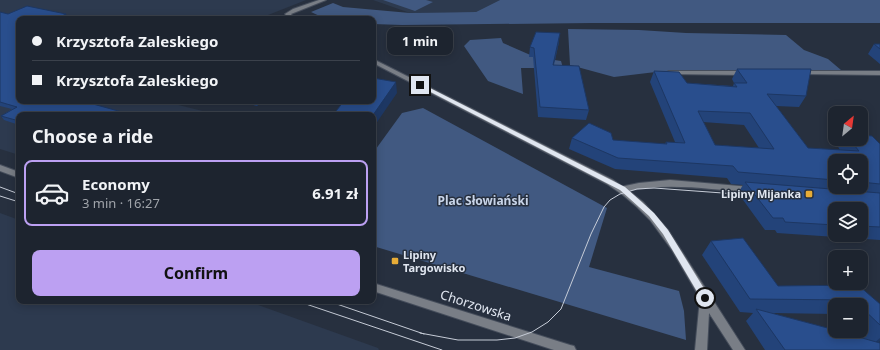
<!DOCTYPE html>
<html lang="en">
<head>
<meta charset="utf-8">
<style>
	body { margin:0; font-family:"Noto Sans",sans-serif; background:#2a303b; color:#f1f3f6; height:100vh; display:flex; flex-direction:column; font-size:15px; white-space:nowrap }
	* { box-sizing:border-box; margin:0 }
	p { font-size:13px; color:#a0a4aa }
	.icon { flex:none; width:22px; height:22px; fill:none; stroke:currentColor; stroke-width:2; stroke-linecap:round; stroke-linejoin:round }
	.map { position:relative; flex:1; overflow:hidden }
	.panel { position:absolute; left:16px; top:112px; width:360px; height:192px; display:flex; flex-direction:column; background:#1d242f; border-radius:8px; box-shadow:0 2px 10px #0003,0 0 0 1px #3b414b }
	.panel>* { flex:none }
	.hud { position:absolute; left:16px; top:16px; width:360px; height:88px; border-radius:8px; box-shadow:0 2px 10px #0003,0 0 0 1px #3b414b; display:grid; align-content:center; height:88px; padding:0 16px; background:#1d242f }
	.needle { width:26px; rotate:29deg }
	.controls { position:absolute; left:828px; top:106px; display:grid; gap:8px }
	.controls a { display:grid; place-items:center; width:40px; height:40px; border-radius:8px; background:#1d242f; box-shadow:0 2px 10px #0003,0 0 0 1px #3b414b; font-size:20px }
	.end { position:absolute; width:18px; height:18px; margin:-9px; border:5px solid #e0e6f0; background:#111; box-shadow:0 0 0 2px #111 }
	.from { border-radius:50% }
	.bubble { position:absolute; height:28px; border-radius:8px; background:#1d242f; box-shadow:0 2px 10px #0003,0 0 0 1px #3b414b; font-size:13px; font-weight:700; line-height:28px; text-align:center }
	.hud b { display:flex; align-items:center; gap:14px; height:38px; font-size:15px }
	.hud b+b { border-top:1px solid #3b414b }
	.hud i { width:10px; height:10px; background:#f1f3f6 }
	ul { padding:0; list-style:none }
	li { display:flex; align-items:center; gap:12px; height:66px; margin:0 8px 6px; padding:0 8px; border:2px solid transparent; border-radius:8px }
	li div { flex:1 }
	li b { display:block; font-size:15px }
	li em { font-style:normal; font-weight:700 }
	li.on { border-color:#bca0f2 }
	li>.icon { width:36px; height:36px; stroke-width:1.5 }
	h2 { padding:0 16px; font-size:18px; line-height:48px }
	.action { display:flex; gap:8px; margin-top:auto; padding:8px 16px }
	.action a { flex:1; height:46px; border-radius:8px; background:#bca0f2; color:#111; font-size:16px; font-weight:700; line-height:46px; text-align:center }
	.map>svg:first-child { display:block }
	.built { fill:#2d3a4f }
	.green { fill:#415981 }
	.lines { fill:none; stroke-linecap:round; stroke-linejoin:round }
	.pedestrian-casing { stroke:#454d5b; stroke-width:2 }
	.minor-casing { stroke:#454d5b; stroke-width:2 }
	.tertiary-casing { stroke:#454d5b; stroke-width:2 }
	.pedestrian { fill:#797e86; fill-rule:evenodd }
	.minor { fill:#797e86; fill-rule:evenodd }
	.tertiary { fill:#797e86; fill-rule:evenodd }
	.tram { stroke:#c6ccd7; stroke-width:1 }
	.wall { fill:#234379; fill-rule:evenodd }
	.shaded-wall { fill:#1d3763 }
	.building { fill:#294e8d; stroke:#1d3763; fill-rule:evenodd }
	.route { fill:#e0e6f0 }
	.poi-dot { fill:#e7ac37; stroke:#27303f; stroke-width:1.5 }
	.labels { text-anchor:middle; stroke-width:3; stroke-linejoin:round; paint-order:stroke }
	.poi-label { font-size:11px; font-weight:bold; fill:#e0e6f0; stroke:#27303f; text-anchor:end }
	.neighbourhood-label { font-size:12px; font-weight:bold; fill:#c8d4e8; stroke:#27303f }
	.near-street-label { font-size:13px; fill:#e0e6f0; stroke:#27303f }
</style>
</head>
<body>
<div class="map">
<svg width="880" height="350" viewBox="0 0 880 350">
	<rect width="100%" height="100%" fill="#27303f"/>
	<!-- built -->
	<path class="built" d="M 0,0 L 306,0 L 258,19 L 19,19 L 19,101 L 162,101 L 219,115 L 19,115 L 19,155 L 0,149 Z
		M 373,0 L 500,0 L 476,12 L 410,13 Z
		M 0,213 L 19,220 L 19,301 L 247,301 L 378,348 L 379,350 L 0,350 Z"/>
	<!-- green -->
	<path class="green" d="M 383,0 L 426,0 L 433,2 L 415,11 Z
		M 500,0 L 880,0 L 880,23 L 592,23 L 402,25 L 373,24 L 373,19 L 326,19 L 311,12 L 333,3 L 343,7 L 410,13 L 476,12 Z
		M 568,29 L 639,30 L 686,33 L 786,35 L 804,50 L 828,59 L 841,70 L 664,71 L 614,77 L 570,65 Z
		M 501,38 L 503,43 L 535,57 L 561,61 L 563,68 L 521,68 L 523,94 L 488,81 L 464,46 L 470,40 Z
		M 423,108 L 607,208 L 589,267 L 679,291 L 684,311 L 686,340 L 373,246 L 373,153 L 402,113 Z"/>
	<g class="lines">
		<!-- pedestrian casing -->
		<g class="pedestrian-casing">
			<path id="pedestrian" d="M 670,180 L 751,187 L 755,190 L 751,193 C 708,189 666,182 623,192 L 619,189 L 620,187 L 639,183 Z"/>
		</g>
		<!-- minor casing -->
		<g class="minor-casing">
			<path id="minor" d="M 319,0 L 326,0 L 291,14 L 295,19 L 289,19 L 285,14 L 293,9 Z
				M 373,59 L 613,180 L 629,191 L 643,202 L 668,230 L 745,350 L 733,350 L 709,313 L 707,350 L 695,350 L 700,298 L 672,250 L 650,220 L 637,207 L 623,195 L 607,184 L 373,63 Z
				M 669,71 L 745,71 L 748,73 L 745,75 L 667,74 L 667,72 Z
				M 801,71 L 880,71 L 880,75 L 799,74 L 799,72 Z"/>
		</g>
		<!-- tertiary casing -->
		<g class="tertiary-casing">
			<path id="tertiary" d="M 0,165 L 19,172 L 19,178 L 0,171 Z
				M 373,283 L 570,345 L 574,346 L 576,350 L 554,350 L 373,291 Z"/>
		</g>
		<!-- pedestrian -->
		<use href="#pedestrian" class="pedestrian"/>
		<!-- minor -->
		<use href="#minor" class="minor"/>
		<!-- tertiary -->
		<use href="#tertiary" class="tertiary"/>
		<!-- tram -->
		<path class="tram" d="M 0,187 L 19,194
			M 0,196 L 19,202
			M 297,301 L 442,350
			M 328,301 L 424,334
			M 420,333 L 458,340 L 497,340 L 515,338 L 532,332 L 548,322 L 561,309 L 591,234 L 604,207 L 610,200 L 620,194 L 637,189 L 654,188 L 750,195"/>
	</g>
	<!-- wall -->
	<path class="wall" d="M 0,12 L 8,14 L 68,18 L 66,19 L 19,19 L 19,101 L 122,112 L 124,115 L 19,115 L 19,125 L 4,120 L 1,116 L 12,109 L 0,106 Z
		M 559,42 L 554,65 L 589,110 L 586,120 L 538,117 L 533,57 L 529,57 L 530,47 Z
		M 874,44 L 880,44 L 880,64 L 868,54 Z
		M 737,69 L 806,96 L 799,107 L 776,106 L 808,148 L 840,150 L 837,145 L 841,139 L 861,139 L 880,144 L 880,240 L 777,233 L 775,230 L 765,230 L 738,193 L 743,185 L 731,184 L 727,178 L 615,169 L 569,149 L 572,138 L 613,140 L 665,144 L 666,142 L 675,142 L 650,82 L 654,71 L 687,83 L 733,86 L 734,83 L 732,79 ZM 703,122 L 744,125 L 759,148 L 715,145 ZM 835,161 L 861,161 L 861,187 L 835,187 ZM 835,209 L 861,209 L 861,235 L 835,235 Z
		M 238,101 L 262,101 L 257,106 Z
		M 711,241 L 778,286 L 880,304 L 880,341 L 878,342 L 880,350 L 765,350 L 746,321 L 753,313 L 740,312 L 702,255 ZM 835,305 L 861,305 L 861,331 L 857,331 L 865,339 L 771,313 L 835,314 Z"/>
	<!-- shaded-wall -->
	<path class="shaded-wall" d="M 66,14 L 68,18 L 66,19 L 55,19 Z
		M 560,33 L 559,42 L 551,75 L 553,65 Z
		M 396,82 L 397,93 L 373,128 L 373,115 Z
		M 256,101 L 262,101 L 257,106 Z
		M 122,112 L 124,115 L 117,115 Z
		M 880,338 L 880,341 L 872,345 Z"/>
	<!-- building -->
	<path class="building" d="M 27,6 L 66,14 L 55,19 L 19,19 L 19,101 L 82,101 L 122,112 L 117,115 L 19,115 L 19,121 L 1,116 L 17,107 L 0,102 L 0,12 L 8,14 Z
		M 536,32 L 560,33 L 553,65 L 579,66 L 589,110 L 540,107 L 534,48 L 530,47 Z
		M 874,44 L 880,44 L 880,49 Z
		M 737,69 L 811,69 L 806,96 L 767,94 L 808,148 L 859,151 L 849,139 L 861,139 L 861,135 L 872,136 L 880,144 L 880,184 L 861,182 L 861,161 L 835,161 L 835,180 L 738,172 L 733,166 L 618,158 L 572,138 L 589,123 L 611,133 L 613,140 L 667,144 L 666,142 L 685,143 L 654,71 L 679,72 L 687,83 L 737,87 L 734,83 L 747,83 ZM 698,111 L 750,113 L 774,149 L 715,145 Z
		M 373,78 L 396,82 L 373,115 L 333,115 L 344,101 L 373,101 Z
		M 745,182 L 880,193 L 880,227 L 861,226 L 861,209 L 835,209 L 835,225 L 785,222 L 783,218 L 773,218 Z
		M 743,238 L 778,286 L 858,285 L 880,304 L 880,325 L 861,307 L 861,305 L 859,305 L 854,300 L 750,299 L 711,241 Z
		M 756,309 L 835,330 L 835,331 L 837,331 L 880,343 L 880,350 L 785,350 Z"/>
	<!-- route -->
	<path class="route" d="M 419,84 L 422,84 L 625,187 L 654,213 L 668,230 L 708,295 L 709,298 L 708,300 L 702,300 L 663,234 L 649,216 L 620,190 L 419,86 Z"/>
	<!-- markers -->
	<g class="poi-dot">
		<rect x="805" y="190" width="8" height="8" rx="2"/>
		<rect x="391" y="257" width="8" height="8" rx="2"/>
	</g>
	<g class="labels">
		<!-- poi labels -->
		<g class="poi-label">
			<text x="801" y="198">Lipiny Mijanka</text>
			<text x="403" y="259" text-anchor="start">Lipiny<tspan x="403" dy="13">Targowisko</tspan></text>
		</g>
		<!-- neighbourhood labels -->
		<g class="neighbourhood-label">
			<text x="483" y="205">Plac Słowiański</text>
		</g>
		<!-- near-street labels -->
		<g class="near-street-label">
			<text transform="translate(476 305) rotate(18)" y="5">Chorzowska</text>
		</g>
	</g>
</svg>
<div class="controls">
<a><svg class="needle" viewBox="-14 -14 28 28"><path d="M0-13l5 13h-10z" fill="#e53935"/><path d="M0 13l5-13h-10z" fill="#a0a4aa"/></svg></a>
<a><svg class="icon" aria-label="locate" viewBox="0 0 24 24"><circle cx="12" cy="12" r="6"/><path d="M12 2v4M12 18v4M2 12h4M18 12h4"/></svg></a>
<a><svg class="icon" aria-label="layers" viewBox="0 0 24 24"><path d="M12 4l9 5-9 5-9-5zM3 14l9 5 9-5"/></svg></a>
<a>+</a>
<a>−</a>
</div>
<i class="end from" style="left:705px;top:298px"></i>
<i class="end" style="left:420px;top:85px"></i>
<div class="bubble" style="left:387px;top:27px;width:66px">1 min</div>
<div class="hud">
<b><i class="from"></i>Krzysztofa Zaleskiego</b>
<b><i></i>Krzysztofa Zaleskiego</b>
</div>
<section class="panel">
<h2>Choose a ride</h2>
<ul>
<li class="on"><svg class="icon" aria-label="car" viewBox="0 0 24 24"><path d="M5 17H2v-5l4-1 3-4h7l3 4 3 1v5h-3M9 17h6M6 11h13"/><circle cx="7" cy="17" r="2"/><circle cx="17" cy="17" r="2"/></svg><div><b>Economy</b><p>3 min · 16:27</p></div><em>6.91 zł</em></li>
</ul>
<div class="action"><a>Confirm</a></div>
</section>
</div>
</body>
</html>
